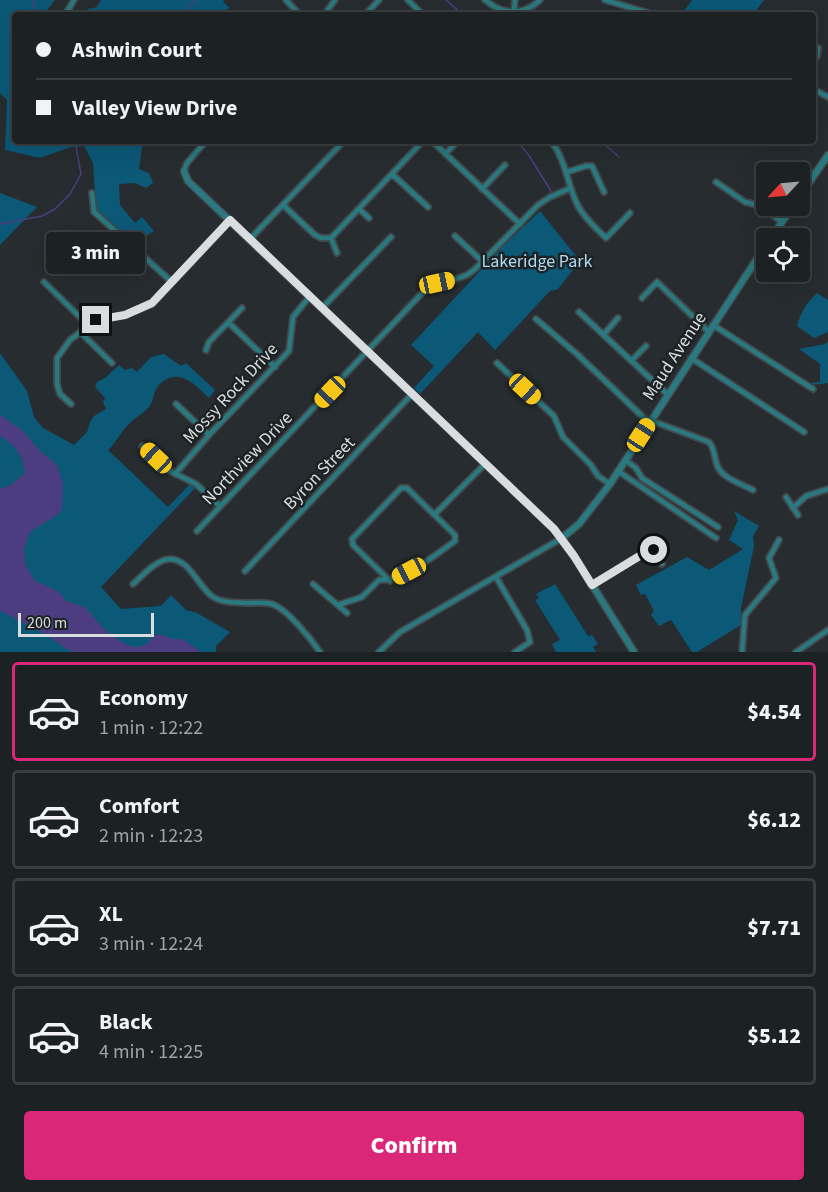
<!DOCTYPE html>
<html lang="en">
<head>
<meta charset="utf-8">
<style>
	body { margin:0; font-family:"Source Sans 3",sans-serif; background:#292e30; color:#f1f3f6; height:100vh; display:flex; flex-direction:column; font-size:22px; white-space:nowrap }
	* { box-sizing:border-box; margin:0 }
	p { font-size:20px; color:#a0a3a6 }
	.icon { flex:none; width:33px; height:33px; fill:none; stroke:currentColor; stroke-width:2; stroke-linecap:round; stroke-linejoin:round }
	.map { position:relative; height:652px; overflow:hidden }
	.details { display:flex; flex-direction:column; background:#1c2123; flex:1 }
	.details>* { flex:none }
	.banner { position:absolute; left:12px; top:12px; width:804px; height:132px; border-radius:6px; box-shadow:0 6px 24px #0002,0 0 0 2px #3a3e41; display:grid; align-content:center; height:132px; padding:0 24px; background:#1c2123 }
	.needle { width:39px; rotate:244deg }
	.tools { position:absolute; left:756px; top:162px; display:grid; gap:12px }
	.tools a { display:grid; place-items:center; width:54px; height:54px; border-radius:6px; background:#1c2123; box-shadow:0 6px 24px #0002,0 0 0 2px #3a3e41; font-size:30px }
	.scale { position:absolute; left:18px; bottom:15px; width:136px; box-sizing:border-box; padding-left:6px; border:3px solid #d9dddf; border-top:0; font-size:16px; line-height:21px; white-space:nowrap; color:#d9dddf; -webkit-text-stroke:4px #1d2225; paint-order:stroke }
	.end { position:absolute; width:27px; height:27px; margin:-14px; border:8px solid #d9dddf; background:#111; box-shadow:0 0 0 3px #111 }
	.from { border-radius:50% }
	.bubble { position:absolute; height:42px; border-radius:6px; background:#1c2123; box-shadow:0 6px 24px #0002,0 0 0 2px #3a3e41; font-size:20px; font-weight:800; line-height:42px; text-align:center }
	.car { position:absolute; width:18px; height:36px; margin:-18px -9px; border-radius:8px; box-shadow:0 0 4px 2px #0007; background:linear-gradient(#f5c518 24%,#345 0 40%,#f5c518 0 76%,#345 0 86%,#f5c518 0) }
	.banner b { display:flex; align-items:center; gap:21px; height:57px; font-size:22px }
	.banner b+b { border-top:2px solid #3a3e41 }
	.banner i { width:15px; height:15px; background:#f1f3f6 }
	ul { padding:10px 0 0; list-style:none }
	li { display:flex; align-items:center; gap:18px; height:99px; margin:0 12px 9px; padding:0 12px; border:3px solid #3a3e41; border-radius:6px }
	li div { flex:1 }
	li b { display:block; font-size:22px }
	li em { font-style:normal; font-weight:800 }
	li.current { border-color:#db2777 }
	li>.icon { width:54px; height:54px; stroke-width:1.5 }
	.cta { display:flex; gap:12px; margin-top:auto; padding:12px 24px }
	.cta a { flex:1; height:69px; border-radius:6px; background:#db2777; color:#fff; font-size:24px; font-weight:800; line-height:69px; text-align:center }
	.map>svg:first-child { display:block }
	.green { fill:#0c5877 }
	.water { fill:#4c3d80 }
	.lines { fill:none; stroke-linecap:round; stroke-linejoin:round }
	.stream { stroke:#4c3d80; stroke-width:1.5 }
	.minor-casing { stroke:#43484b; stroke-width:8 }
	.tertiary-casing { stroke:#43484b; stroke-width:9 }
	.minor { stroke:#2a7980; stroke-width:4.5 }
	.tertiary { stroke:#2a7980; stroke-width:6 }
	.route { stroke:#d9dddf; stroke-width:8 }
	.labels { text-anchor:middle; stroke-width:5; stroke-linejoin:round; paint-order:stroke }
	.park-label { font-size:18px; fill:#afd9f1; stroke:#1d2225 }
	.street-label { font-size:18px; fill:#d9dddf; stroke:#1d2225 }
</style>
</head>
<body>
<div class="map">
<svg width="828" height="652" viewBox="0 0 828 652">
	<rect width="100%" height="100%" fill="#262c2f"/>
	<!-- green -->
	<path class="green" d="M 0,0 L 55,0 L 43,15 L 15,15 L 15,141 L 143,141 L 139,169 L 149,173 L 153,183 L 146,188 L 135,183 L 119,184 L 120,205 L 135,223 L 142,217 L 154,231 L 134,244 L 96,210 L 93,163 L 84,146 L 71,147 L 40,158 L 5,150 L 7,100 L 0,93 Z
		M 101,0 L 224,0 L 223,2 L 230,8 L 213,15 L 89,15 L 88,9 L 97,7 Z
		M 692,0 L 764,0 L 753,15 L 681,15 Z
		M 0,193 L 37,207 L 0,245 Z
		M 540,211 L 580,261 L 558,289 L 550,291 L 495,350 L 478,332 L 420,394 L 414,388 L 434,366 L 411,345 L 505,244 Z
		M 817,293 L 828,300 L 828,332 L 814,338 L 797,326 C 801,312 806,303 817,293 Z
		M 828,341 L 828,383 L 813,385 L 810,383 L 820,382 L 820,364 L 799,349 L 825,344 Z
		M 0,353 L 27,391 L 34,417 L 43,428 L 74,445 L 87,432 L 90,422 L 94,416 L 106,409 L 103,402 L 105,398 L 95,387 L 97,382 L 105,378 L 119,365 L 125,370 L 132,368 L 137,372 L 151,357 L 164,354 L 181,366 L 186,363 L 215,390 L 209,398 C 195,384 177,365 158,386 C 153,392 154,401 149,407 C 143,414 134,418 128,425 C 120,433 116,443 108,450 L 168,507 L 190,484 L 196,487 L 101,587 L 121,609 L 161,606 L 171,595 L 186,610 L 197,613 L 230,632 L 216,646 L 216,652 L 0,652 Z
		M 734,511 L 759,526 L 753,536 L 754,546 L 741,608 L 741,625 L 697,652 L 692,652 L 671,620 L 659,626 L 651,615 L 654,611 L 645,594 L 641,595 L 636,585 L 687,557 L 709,570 L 743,549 L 729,540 L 738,520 Z
		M 555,584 L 588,636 L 592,635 L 598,644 L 593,647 L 596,652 L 556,652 L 552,644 L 560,640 L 535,600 L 539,598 L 536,594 Z"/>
	<!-- water -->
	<path class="water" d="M 0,415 L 22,430 L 40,451 L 57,465 L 63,483 L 62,508 L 57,515 L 31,531 L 24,548 L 25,564 L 35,581 L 58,591 L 66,601 L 85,607 L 103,628 L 121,642 L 132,647 L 143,646 L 149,642 L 152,637 L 159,634 L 173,639 L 182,639 L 201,652 L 72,652 L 38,630 L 0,611 L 0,489 L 12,484 L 25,473 C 24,457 14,443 0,436 Z"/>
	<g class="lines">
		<!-- stream -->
		<path class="stream" d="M 33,0 L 36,15
			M 446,0 L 463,15
			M 181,15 L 195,0
			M 44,141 L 46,143 L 57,141
			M 517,141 L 528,154 L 551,191
			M 603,143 L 619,157
			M 0,224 L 42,216 L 55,209 L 70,194 L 81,174 L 75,141"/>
		<!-- minor casing -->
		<g class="minor-casing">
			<path id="minor" d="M 286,0 L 300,15
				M 408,0 L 423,15
				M 485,0 C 503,15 523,16 540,0
				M 605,0 L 655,15
				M 514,12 L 515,0
				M 65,15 L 74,0
				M 324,15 L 335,0
				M 365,15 L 379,0
				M 813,62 L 817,56 L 818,48
				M 813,89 L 828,97
				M 432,141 L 520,224
				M 551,141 C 566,160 567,184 578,206 C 585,219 596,228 606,238 L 630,213
				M 445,154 L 458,141
				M 184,171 L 187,163 L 206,141
				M 567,172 L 586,166 L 592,166 L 604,192
				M 392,174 L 428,207
				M 716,182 L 745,202 L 758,205 L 782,222
				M 482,189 L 505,165
				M 92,193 L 94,212 L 172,282
				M 283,205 L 315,235 L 321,238 L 331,238
				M 359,209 L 369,218
				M 455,236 L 482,261
				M 331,238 L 423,141
				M 331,238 L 337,253
				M 250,239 L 343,142 L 341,141
				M 44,282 L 88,325
				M 642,298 L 657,282 L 708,331
				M 322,308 L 391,237
				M 579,312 L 667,394
				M 536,319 L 578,355 L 644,418 L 709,442 C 715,449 714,457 717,465 C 721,478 742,484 753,490
				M 229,323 L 275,367
				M 713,325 L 813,389
				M 80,332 L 112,363
				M 604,334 L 618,318
				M 206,350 L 209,342 L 242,308
				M 691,358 L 804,432
				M 632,360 L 646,346
				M 497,363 L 554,416 L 563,437 L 591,465 L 598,476 L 610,484
				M 71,404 L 60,394 L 57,384 L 57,358 L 70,340 L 96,320 L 125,315 L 152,304 L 230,221
				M 176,404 L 209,435
				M 142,446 L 166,469 L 196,484 L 220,506
				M 625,460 L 636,468 L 642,478 L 718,527
				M 618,471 L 716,538
				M 175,474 L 209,435 L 289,351 L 293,317 L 310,296
				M 786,497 L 798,515
				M 793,508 L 806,496 L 828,489
				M 435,514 L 485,464
				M 197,531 L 425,290 L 437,283 L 456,279 L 467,275 L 475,269 L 538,205 L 550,197 L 571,188
				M 245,571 L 412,394
				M 496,577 L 527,630 L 530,642 L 515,652
				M 133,584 C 142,576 157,559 170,559 C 190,559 198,587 213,597 C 222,603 234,602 245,603 C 253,603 264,602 272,604 C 287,609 311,639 320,652
				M 313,584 L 347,613
				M 592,585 L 651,549 L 654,550 L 662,564
				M 338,605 L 362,597 L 379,580 C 404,581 435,555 455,541 L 455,535 L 407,488 L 401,488 L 352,539 L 353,545 L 390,581
				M 379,652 L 400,632 L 562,538
				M 742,652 L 745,615 L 776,578 L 769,558 L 779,540
				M 796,652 L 828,630"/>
		</g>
		<!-- tertiary casing -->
		<g class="tertiary-casing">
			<path id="tertiary" d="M 184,171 L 188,181 L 554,529 L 574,556 L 634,652
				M 800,196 L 828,155
				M 771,238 L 793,206
				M 562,538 L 579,524 L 610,484 L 766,245"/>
		</g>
		<!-- minor -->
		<use href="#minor" class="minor"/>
		<!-- tertiary -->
		<use href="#tertiary" class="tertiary"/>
	</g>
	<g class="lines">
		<!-- route -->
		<path class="route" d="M 96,320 L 125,315 L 152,303 L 230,220 L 554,529 L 574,556 L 592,585 L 651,549 L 654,550"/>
	</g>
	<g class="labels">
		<!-- park labels -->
		<g class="park-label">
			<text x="537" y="267">Lakeridge Park</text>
		</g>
		<!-- street labels -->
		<g class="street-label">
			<text transform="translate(674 356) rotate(-57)" y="6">Maud Avenue</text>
			<text transform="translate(230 393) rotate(-47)" y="6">Mossy Rock Drive</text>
			<text transform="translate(247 458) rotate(-46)" y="6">Northview Drive</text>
			<text transform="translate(319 473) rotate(-46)" y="6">Byron Street</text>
		</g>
	</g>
</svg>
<div class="tools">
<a><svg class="needle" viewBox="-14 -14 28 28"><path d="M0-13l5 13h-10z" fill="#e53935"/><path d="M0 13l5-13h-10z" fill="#a0a3a6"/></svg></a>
<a><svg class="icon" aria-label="locate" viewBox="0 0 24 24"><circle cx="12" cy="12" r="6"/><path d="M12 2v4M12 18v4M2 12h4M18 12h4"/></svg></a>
</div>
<div class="scale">200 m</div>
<i class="end from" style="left:654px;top:550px"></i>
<i class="end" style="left:96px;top:320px"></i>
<div class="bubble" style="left:46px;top:232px;width:99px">3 min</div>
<i class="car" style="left:437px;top:283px;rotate:78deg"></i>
<i class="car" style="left:525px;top:389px;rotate:133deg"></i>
<i class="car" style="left:330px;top:392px;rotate:224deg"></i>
<i class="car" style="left:641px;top:435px;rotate:33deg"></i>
<i class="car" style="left:156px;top:458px;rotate:313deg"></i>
<i class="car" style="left:409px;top:571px;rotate:242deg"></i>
<div class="banner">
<b><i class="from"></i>Ashwin Court</b>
<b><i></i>Valley View Drive</b>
</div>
</div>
<section class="details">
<ul>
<li class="current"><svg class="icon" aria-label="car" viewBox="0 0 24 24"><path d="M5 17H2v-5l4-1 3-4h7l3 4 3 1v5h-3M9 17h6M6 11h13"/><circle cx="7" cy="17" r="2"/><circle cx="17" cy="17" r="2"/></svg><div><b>Economy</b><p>1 min · 12:22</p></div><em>$4.54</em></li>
<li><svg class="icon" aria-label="car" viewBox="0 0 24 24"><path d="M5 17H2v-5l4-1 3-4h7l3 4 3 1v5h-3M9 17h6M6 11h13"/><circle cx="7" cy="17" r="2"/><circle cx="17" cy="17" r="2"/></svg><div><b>Comfort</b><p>2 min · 12:23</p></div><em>$6.12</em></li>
<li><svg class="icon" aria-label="car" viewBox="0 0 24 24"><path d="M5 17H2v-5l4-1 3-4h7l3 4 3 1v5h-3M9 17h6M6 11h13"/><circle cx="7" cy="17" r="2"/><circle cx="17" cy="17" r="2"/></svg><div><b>XL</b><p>3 min · 12:24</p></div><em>$7.71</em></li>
<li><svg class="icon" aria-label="car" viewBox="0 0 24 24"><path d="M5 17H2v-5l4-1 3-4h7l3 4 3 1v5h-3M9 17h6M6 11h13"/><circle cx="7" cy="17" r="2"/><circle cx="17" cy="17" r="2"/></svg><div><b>Black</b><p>4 min · 12:25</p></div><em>$5.12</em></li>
</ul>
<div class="cta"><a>Confirm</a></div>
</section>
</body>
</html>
